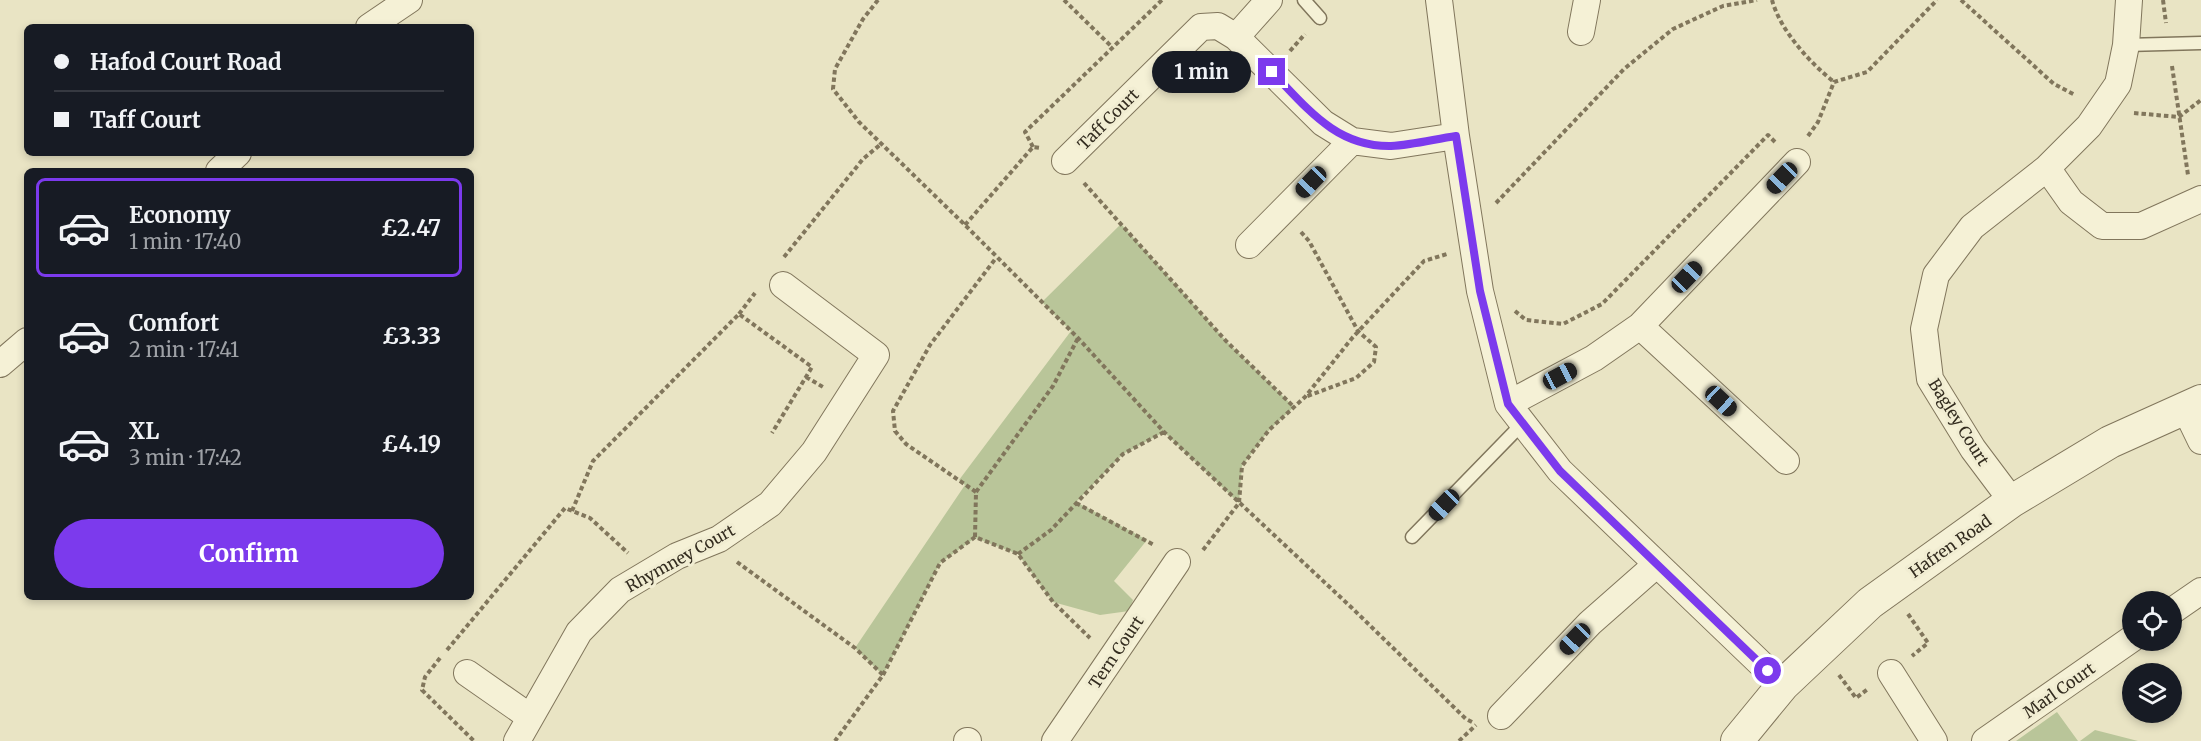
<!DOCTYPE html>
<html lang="en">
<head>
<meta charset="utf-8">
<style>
	body { margin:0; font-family:Merriweather,serif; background:#242831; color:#f1f3f6; height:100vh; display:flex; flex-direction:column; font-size:22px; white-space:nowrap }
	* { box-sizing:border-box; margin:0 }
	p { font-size:20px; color:#9ea1a6 }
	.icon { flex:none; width:33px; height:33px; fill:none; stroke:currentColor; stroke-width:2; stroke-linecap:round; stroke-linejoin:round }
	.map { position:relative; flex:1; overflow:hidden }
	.details { position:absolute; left:24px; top:168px; width:450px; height:432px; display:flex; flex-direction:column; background:#171b24; border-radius:9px; box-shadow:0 3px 9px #0003 }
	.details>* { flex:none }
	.banner { position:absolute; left:24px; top:24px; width:450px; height:132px; border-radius:9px; box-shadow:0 3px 9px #0003; display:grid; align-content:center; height:132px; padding:0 30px; background:#171b24 }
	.controls { position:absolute; left:2122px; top:591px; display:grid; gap:12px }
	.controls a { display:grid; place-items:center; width:60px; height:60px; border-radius:50%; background:#171b24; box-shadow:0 3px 9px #0003; font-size:30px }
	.end { position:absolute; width:27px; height:27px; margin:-14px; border:8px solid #7c3aed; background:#fff; box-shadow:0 0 0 3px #fff }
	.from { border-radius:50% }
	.bubble { position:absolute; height:42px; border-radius:21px; background:#171b24; box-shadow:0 3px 9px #0003; font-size:20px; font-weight:700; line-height:42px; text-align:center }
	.car { position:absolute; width:18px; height:36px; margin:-18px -9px; border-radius:8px; box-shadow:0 0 4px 2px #0007; background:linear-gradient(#222 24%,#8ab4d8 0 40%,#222 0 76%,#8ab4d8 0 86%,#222 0) }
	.banner b { display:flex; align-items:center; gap:21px; height:57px; font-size:22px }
	.banner b+b { border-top:2px solid #363941 }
	.banner i { width:15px; height:15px; background:#f1f3f6 }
	ul { padding:10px 0 0; list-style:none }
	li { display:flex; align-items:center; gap:18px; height:99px; margin:0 12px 9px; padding:0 18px; border:3px solid transparent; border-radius:9px }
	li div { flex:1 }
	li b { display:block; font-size:22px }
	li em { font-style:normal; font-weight:700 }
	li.on { border-color:#7c3aed }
	li>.icon { width:54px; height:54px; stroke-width:1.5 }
	.primary-button { display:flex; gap:12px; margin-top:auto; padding:12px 30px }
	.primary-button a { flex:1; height:69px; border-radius:36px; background:#7c3aed; color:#fff; font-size:24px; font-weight:700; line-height:69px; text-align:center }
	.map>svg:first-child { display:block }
	.green { fill:#b9c599 }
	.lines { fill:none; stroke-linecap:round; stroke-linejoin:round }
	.service-casing { stroke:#81765c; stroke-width:15 }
	.minor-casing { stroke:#81765c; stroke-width:28 }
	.tertiary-casing { stroke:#81765c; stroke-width:34 }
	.path { stroke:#81765c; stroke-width:4; stroke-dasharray:4.5 3; stroke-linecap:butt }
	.service { stroke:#f5f1d6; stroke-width:12 }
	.minor { stroke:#f5f1d6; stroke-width:26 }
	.tertiary { stroke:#f5f1d6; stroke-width:32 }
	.route { stroke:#7c3aed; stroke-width:8 }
	.labels { text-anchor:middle; stroke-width:6; stroke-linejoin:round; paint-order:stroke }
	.street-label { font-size:16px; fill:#332c1f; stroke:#f1edd2 }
</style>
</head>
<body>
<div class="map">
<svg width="2201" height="741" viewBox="0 0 2201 741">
	<rect width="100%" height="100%" fill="#e9e4c4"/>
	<!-- green -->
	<path class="green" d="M 1121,224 L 1226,341 L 1294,407 L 1269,430 L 1242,466 L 1239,503 L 1164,432 L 1123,454 L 1076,502 L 1147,540 L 1114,581 L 1133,600 L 1129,611 L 1100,615 L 1053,602 L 1018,554 L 975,538 L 940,563 L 883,675 L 855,648 L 965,485 L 959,480 L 1071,331 L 1042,302 Z
		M 2057,712 L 2078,741 L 2016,741 Z
		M 2095,730 L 2138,741 L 2080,741 Z"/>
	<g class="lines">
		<!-- service casing -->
		<g class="service-casing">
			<path id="service" d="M 1304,0 L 1320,18
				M 2126,45 L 2201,43
				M 1412,537 L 1523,423"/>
		</g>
		<!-- minor casing -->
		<g class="minor-casing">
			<path id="minor" d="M 1439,0 L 1456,136 L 1480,291 L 1508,404 L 1560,471 L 1783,685
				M 369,27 L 409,0
				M 1581,32 L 1587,0
				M 1236,37 L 1269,0
				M 1065,161 L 1201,27 L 1218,26 L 1236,37 L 1323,123 L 1352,141 L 1391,146 L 1456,136
				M 2047,168 L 2071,202 L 2102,226 L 2141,226 L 2201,199
				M 219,171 L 238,153
				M 1249,245 L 1352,141
				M 1640,326 L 1786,461
				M 0,364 L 27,341
				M 1508,404 L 1594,358 L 1640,326 L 1797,162
				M 2185,408 L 2201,441
				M 2012,501 L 1973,449 L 1930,379 L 1924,329 L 1936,275 L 1972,227 L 2047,168 L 2089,126 L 2118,84 L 2126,45 L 2129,0
				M 2172,611 L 2201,591
				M 467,673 L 530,717
				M 1891,673 L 1934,741
				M 1501,716 L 1590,623 L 1657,564
				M 517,741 L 579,632 L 620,590 L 677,556 L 719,539 L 770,504 L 814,452 L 876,355 L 783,285
				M 967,741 L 968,741
				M 1055,741 L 1177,562
				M 1985,741 L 2133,638"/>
		</g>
		<!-- tertiary casing -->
		<g class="tertiary-casing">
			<path id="tertiary" d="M 1737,741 L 1783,685 L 1870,603 L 2012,501 L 2110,442 L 2201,401"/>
		</g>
		<!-- path -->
		<path class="path" d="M 878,0 L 863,19 L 835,69 L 833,89 L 859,122 L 965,225 L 1078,338 L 1164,432 L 1352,608 L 1466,719 L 1472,722
			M 1064,0 L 1112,47
			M 1772,0 C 1780,30 1810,63 1834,82
			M 1961,0 L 2054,84 L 2075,95
			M 2163,0 L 2166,23
			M 1290,51 L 1305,34
			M 2172,66 L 2188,175
			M 2134,113 L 2179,117 L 2201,100
			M 1808,136 L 1818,122 L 1834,82 L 1867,72 L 1937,0
			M 1033,147 L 1025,132 L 1162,0
			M 1084,183 L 1226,341 L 1294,407
			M 1496,203 L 1624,69 L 1673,29 L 1723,6 L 1757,0
			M 965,225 L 1033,147 L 1040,148
			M 1301,232 L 1309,241 L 1358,331 L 1376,347 L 1374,362 L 1356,378 L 1305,397
			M 784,257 L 863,159 L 881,144
			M 1515,311 L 1526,320 L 1563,324 L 1602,304 L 1768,135 L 1775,142
			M 739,314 L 755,293
			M 806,377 L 823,387
			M 976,492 L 906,444 L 895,431 L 893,411 L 930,345 L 996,258
			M 1076,503 L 1154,545
			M 572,511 L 593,461 L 739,314 L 812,367 L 772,433
			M 975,537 L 976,492 L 1053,386 L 1078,338
			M 1203,550 L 1239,503 L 1242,466 L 1269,430 L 1305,397 L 1353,337 L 1424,261 L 1447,254
			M 1018,554 L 1051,530 L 1123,454 L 1164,432
			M 737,562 L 855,648 L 883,675 L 835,741
			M 1908,614 L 1928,643 L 1912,656
			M 447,650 L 565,508 L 590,518 L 628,553
			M 440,658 L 425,677 L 422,690 L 474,741
			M 883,675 L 940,563 L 975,537 L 1018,554 L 1053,602 L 1090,638
			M 1839,675 L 1856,698 L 1868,689
			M 1459,741 L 1476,725"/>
		<!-- service -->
		<use href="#service" class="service"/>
		<!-- minor -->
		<use href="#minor" class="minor"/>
		<!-- tertiary -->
		<use href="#tertiary" class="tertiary"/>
	</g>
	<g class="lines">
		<!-- route -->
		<path class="route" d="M 1272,72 C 1307,108 1336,147 1391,146 C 1413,145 1435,139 1456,136 L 1480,291 L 1508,404 L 1560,471 L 1768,671"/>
	</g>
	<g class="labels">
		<!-- street labels -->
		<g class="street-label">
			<text transform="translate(1108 119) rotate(-45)" y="6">Taff Court</text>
			<text transform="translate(1959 422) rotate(58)" y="6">Bagley Court</text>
			<text transform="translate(1950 546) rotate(-35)" y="6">Hafren Road</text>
			<text transform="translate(680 558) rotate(-29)" y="6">Rhymney Court</text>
			<text transform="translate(1116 652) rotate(-56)" y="6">Tern Court</text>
			<text transform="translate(2059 690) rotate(-35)" y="6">Marl Court</text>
		</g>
	</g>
</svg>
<div class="controls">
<a><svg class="icon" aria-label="locate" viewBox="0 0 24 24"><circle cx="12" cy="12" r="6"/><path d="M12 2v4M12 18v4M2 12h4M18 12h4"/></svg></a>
<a><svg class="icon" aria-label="layers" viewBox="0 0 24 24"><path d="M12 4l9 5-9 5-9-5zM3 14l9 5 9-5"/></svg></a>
</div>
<i class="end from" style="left:1768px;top:671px"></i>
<i class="end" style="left:1272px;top:72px"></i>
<div class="bubble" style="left:1152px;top:51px;width:99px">1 min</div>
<i class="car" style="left:1782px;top:178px;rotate:224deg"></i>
<i class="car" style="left:1311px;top:182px;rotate:224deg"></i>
<i class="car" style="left:1687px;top:277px;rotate:44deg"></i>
<i class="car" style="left:1560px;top:376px;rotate:62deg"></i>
<i class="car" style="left:1721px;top:401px;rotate:133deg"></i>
<i class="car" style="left:1444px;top:505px;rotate:224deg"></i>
<i class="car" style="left:1575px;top:639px;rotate:224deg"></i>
<div class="banner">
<b><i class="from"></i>Hafod Court Road</b>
<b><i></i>Taff Court</b>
</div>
<section class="details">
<ul>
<li class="on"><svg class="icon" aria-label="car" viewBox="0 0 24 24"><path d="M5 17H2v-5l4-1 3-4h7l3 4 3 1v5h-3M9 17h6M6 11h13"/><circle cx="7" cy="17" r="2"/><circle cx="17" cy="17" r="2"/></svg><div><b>Economy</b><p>1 min · 17:40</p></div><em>£2.47</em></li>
<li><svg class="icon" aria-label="car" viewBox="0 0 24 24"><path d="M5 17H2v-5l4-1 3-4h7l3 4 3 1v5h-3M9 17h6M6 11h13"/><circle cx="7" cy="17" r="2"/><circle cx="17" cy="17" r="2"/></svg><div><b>Comfort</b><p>2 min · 17:41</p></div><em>£3.33</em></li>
<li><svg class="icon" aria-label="car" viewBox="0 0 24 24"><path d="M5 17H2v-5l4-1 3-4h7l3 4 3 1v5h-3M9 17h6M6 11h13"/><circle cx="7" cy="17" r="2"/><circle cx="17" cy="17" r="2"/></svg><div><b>XL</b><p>3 min · 17:42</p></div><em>£4.19</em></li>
</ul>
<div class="primary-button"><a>Confirm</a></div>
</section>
</div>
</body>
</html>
